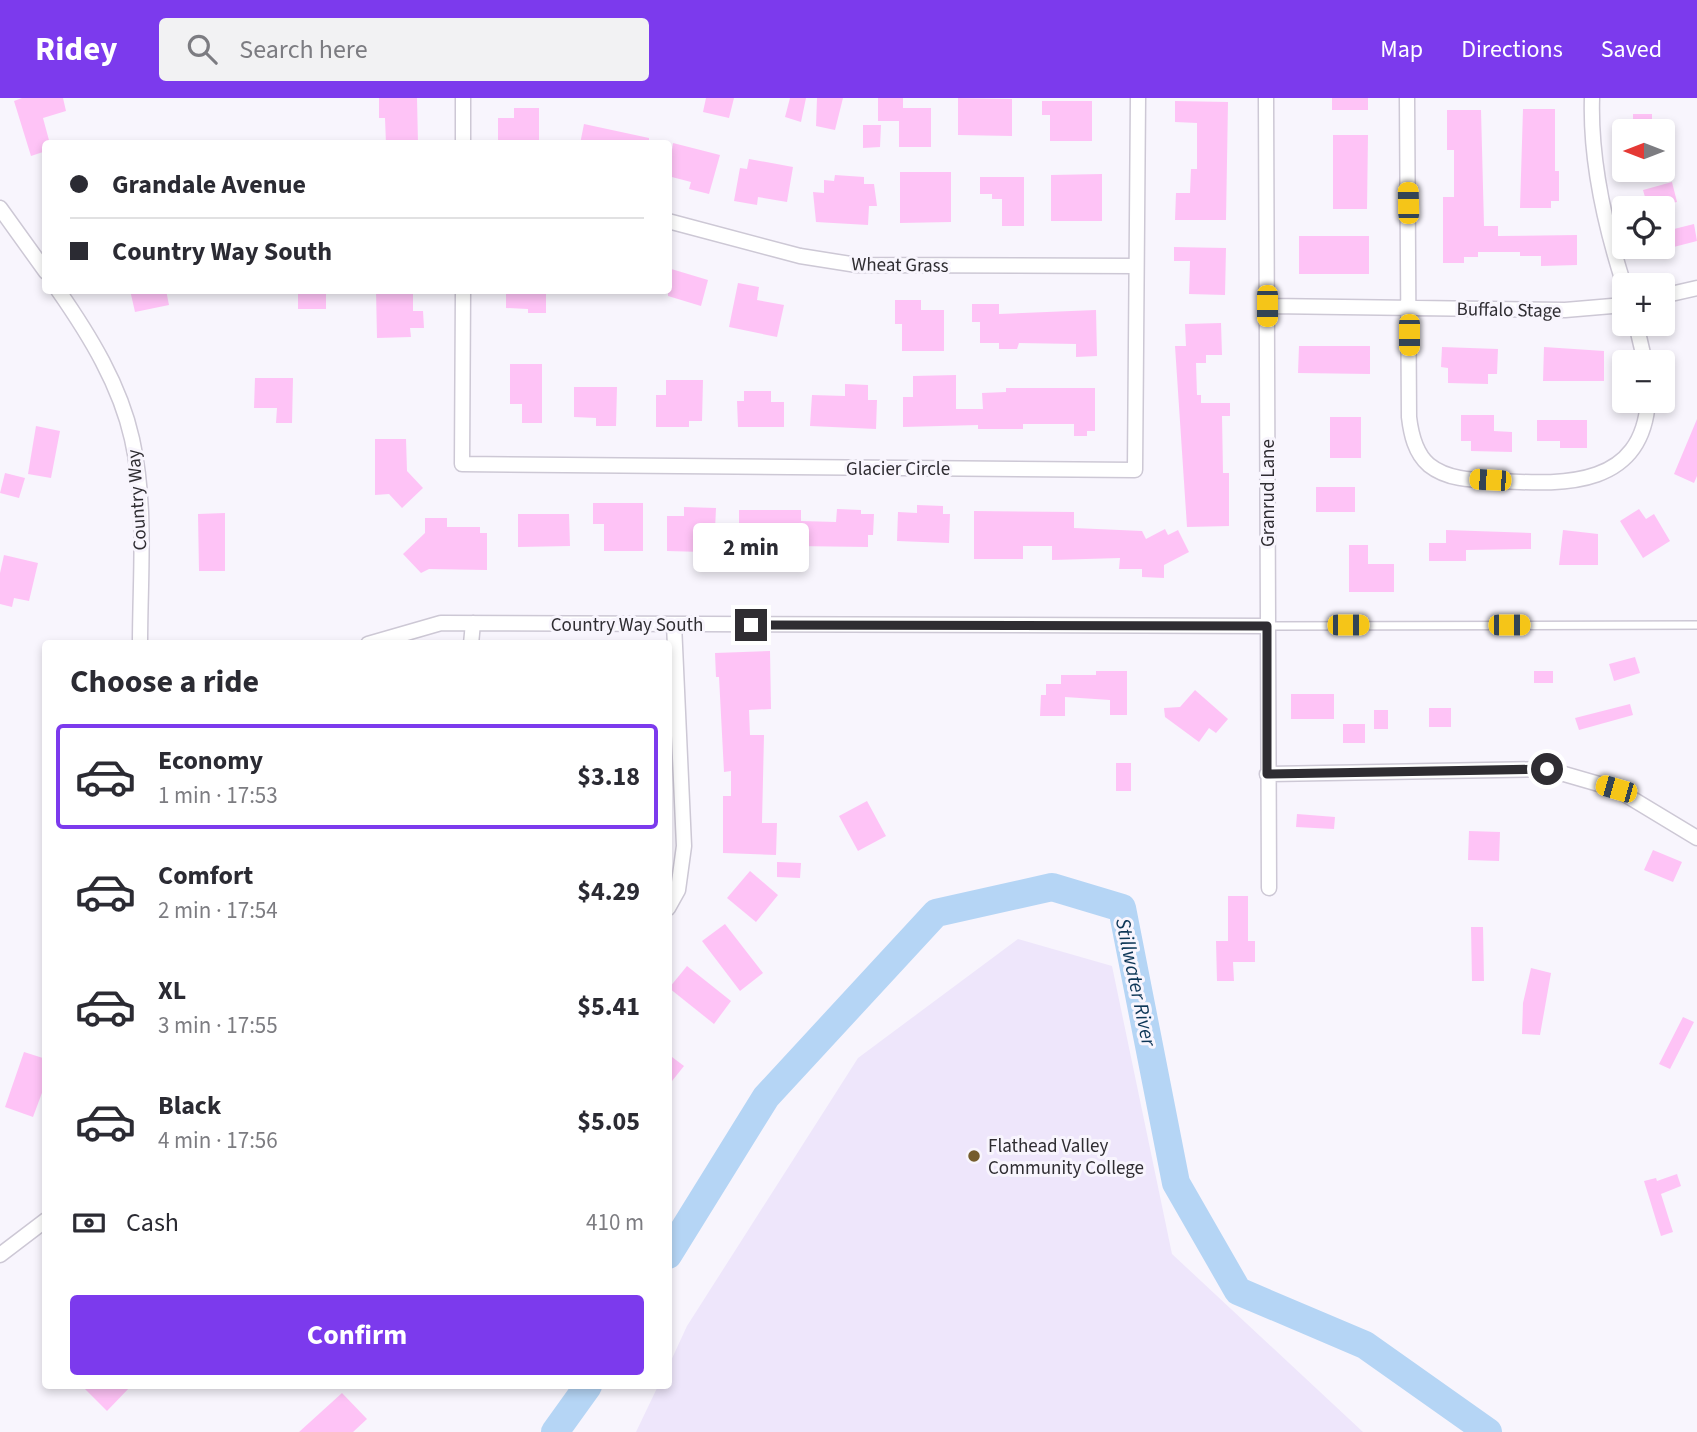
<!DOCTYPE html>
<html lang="en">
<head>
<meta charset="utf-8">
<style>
	body { margin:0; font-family:"Source Sans 3",sans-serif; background:#f2f2f3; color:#2b2b33; height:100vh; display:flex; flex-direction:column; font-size:26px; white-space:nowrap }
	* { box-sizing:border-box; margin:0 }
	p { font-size:23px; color:#7c7c81 }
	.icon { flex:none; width:38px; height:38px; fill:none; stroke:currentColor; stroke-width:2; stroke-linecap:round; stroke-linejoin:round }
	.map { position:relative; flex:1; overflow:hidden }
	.panel { position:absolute; left:42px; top:542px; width:630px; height:749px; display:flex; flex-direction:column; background:#fff; border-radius:7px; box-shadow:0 4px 10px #0003 }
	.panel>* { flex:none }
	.banner { position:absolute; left:42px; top:42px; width:630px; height:154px; border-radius:7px; box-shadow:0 4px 10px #0003; display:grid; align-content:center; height:154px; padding:0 28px; background:#fff }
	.needle { width:46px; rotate:270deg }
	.fabs { position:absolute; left:1612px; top:21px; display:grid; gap:14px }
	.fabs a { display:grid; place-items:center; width:63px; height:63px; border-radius:7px; background:#fff; box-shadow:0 4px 10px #0003; font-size:35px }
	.end { position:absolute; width:32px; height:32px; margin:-16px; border:9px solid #2f2d32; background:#fff; box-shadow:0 0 0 4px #fff }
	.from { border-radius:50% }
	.bubble { position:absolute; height:49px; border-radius:7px; background:#fff; box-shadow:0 4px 10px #0003; font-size:23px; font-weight:700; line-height:49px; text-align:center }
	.car { position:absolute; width:21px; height:42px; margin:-21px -10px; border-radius:9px; box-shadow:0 0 5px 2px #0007; background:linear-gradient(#f5c518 24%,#345 0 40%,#f5c518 0 76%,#345 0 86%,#f5c518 0) }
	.banner b { display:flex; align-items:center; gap:24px; height:66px; font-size:26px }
	.banner b+b { border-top:2px solid #e1e1e2 }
	.banner i { width:18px; height:18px; background:#2b2b33 }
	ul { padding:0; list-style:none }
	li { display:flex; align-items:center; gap:21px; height:105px; margin:0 14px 10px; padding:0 14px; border:4px solid transparent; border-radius:7px }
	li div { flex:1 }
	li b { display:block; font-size:26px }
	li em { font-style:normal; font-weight:700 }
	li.active { border-color:#7c3aed }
	li>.icon { width:63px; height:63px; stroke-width:1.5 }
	h2 { padding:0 28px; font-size:32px; line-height:84px }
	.pay { display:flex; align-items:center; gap:18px; height:77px; padding:0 28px; font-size:26px }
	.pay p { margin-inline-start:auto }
	.action { display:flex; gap:14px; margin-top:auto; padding:14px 28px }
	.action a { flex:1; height:80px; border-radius:7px; background:#7c3aed; color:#fff; font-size:28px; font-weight:700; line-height:80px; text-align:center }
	header { display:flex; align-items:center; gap:42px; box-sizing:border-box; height:98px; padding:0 35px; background:#7c3aed; color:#fff }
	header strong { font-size:33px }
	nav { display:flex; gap:38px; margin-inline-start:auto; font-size:24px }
	.search { width:490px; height:63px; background:#f2f2f3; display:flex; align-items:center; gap:18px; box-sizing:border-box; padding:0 24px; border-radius:7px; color:#7c7c81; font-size:26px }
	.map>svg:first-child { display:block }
	.built { fill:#eee6fb }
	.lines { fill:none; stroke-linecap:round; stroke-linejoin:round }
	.river { stroke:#b5d5f5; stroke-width:28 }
	.building { fill:#fec3f6 }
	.service-casing { stroke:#cdc8d5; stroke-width:10 }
	.minor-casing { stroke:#cdc8d5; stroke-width:17 }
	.service { stroke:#fff; stroke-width:7 }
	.minor { stroke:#fff; stroke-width:14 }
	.route { stroke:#2f2d32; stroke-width:9 }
	.poi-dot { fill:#755c2d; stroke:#f8f5fd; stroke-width:2.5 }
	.labels { text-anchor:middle; stroke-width:6; stroke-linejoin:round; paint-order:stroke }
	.street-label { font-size:19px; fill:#2f2d32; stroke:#f8f5fd }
	.poi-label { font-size:19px; fill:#2f2d32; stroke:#f8f5fd; text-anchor:start }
	.water-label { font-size:21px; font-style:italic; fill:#0d3657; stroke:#f8f5fd }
</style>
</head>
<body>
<header>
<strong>Ridey</strong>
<div class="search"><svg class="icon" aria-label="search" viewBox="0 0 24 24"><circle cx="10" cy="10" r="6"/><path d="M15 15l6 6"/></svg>Search here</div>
<nav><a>Map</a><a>Directions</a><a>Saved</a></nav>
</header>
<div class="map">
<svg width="1697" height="1334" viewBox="0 0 1697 1334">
	<rect width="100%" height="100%" fill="#f8f5fd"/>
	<!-- built -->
	<path class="built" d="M 1018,841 L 1112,868 L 1172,1156 L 1363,1334 L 636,1334 L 658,1288 L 668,1288 L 669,1267 L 687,1228 L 858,960 Z"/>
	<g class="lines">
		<!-- river -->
		<path class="river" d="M 668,1157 L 766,999 L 936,815 L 1052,789 L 1122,810 L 1176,1085 L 1238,1193 L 1365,1247 L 1488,1334
			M 555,1334 L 588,1288"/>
	</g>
	<!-- building -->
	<path class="building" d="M 22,0 L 63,0 L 66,13 L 43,20 L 50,46 L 46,46 L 46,53 L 31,58 L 14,3 Z
		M 379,0 L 417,0 L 418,46 L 386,46 L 385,20 L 379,20 Z
		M 706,0 L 734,0 L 729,20 L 703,14 Z
		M 790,0 L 806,0 L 801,24 L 785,19 Z
		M 817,0 L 843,0 L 835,32 L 816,28 Z
		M 878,0 L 903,0 L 903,10 L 931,10 L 931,49 L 899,49 L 899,23 L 878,23 Z
		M 958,0 L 1012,1 L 1012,38 L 958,37 Z
		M 1332,0 L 1368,0 L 1368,12 L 1332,12 Z
		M 1042,3 L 1092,3 L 1092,43 L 1050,43 L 1050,17 L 1042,17 Z
		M 1175,3 L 1228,4 L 1226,122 L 1175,122 L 1176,95 L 1190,95 L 1191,71 L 1197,71 L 1197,25 L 1175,24 Z
		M 514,10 L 539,10 L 539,46 L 498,46 L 498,20 L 514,20 Z
		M 1523,11 L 1555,11 L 1555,73 L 1559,73 L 1559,103 L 1551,103 L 1551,110 L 1520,110 Z
		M 1447,12 L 1481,12 L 1484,128 L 1498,128 L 1498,138 L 1577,137 L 1577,167 L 1541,168 L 1541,158 L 1520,158 L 1520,154 L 1478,154 L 1478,159 L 1464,159 L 1464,165 L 1443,165 L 1443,99 L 1454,99 L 1454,52 L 1447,52 Z
		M 1633,16 L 1652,16 L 1652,33 L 1633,33 Z
		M 584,26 L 649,40 L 649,46 L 580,46 Z
		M 863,27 L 881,27 L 880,49 L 863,50 Z
		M 1333,37 L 1368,37 L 1367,111 L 1333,111 Z
		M 673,45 L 720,57 L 709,96 L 689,91 L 691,84 L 668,78 Z
		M 749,61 L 793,69 L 787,104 L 758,99 L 757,107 L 734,103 L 740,70 L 747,71 Z
		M 900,74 L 951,74 L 951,124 L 900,125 Z
		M 1102,76 L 1102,123 L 1051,123 L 1051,77 Z
		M 835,77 L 864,79 L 864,86 L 874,86 L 877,108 L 869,108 L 868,127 L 816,124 L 813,94 L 824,95 L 824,82 L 834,83 Z
		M 980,79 L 1024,79 L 1024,128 L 1002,128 L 1002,101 L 992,101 L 992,96 L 980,96 Z
		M 1672,84 L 1677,104 L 1648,110 L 1643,92 Z
		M 1694,126 L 1697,143 L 1662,152 L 1662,134 Z
		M 1299,138 L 1369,138 L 1369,176 L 1299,176 Z
		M 1174,149 L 1226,150 L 1225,197 L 1189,196 L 1190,163 L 1174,163 Z
		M 668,170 L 708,182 L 701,208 L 668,198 Z
		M 738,185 L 759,189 L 757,202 L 784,207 L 777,239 L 729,229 Z
		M 130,192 L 166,192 L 169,207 L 135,214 Z
		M 298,192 L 326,192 L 326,211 L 298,211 Z
		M 376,192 L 413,192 L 413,213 L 423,213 L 424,230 L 410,230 L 411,239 L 377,240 Z
		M 506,192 L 546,192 L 546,215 L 528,215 L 528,211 L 506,210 Z
		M 895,202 L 921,202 L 921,212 L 944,212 L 944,253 L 902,253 L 902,226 L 895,226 Z
		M 972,206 L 999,206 L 999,216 L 1096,212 L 1097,258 L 1076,259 L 1076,246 L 1019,245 L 1017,251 L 999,251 L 999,245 L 980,245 L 980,224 L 972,224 Z
		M 1221,225 L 1222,257 L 1206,257 L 1206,265 L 1196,265 L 1197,297 L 1201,297 L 1201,305 L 1230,305 L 1230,318 L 1222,318 L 1223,375 L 1229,375 L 1229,428 L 1187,429 L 1175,248 L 1186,248 L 1185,226 Z
		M 1299,248 L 1370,248 L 1370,276 L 1298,275 Z
		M 1442,249 L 1498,251 L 1497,276 L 1488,276 L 1488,286 L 1448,285 L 1448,270 L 1441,269 Z
		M 1544,249 L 1604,253 L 1604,283 L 1543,283 Z
		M 510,266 L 542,266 L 542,325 L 522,325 L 522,306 L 510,306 Z
		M 956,277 L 956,311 L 983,311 L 982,295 L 1006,294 L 1006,290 L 1095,290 L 1095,333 L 1087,333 L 1087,338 L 1074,338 L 1074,326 L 1023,326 L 1023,331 L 978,331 L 978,327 L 903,329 L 903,299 L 913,299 L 913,278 Z
		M 255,280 L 293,280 L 292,325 L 276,325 L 277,310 L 254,310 Z
		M 666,282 L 703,282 L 702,323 L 689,323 L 689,329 L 656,329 L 656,297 L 666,297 Z
		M 845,286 L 868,287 L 868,302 L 877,302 L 876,331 L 810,328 L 812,297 L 845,298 Z
		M 574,289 L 617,289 L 616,328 L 596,328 L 596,320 L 574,319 Z
		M 744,293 L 771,293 L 771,304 L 784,304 L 784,329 L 738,329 L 737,303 L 744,303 Z
		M 1461,317 L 1494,317 L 1494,333 L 1512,334 L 1512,354 L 1471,353 L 1471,343 L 1461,343 Z
		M 1330,319 L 1361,319 L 1361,360 L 1330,360 Z
		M 1697,321 L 1697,378 L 1694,385 L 1674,376 Z
		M 1537,322 L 1587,322 L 1587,350 L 1560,350 L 1560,343 L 1537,343 Z
		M 36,328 L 60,333 L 51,380 L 28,376 Z
		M 375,341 L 406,341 L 407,373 L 423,390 L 402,410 L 389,396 L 375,397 Z
		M 5,375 L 25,380 L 19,400 L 0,395 Z
		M 1316,389 L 1355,389 L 1355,414 L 1316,414 Z
		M 593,405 L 643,405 L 643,453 L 604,453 L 604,426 L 593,426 Z
		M 917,407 L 943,408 L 943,416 L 950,416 L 949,445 L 897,443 L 898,414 L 917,415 Z
		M 684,409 L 716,410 L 715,432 L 704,432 L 704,454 L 667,453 L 667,418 L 684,418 Z
		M 837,411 L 861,412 L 861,416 L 874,416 L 873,437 L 868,437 L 868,449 L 795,448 L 795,453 L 739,453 L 739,412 L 801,412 L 801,423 L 836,424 Z
		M 1639,411 L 1646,421 L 1654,416 L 1670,443 L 1643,460 L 1620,423 Z
		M 974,413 L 1074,414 L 1074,430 L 1142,433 L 1146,441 L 1165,431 L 1168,437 L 1178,432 L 1189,454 L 1164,467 L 1164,480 L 1142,479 L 1142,471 L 1119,471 L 1120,460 L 1052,462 L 1052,448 L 1023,448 L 1023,461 L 974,461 Z
		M 225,415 L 225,473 L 199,473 L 198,416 Z
		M 518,416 L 569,416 L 570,448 L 518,449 Z
		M 425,420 L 447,420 L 447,429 L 480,429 L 480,435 L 487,435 L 487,472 L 429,471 L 421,475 L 403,456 L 425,435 Z
		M 1446,432 L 1531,435 L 1531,451 L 1466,452 L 1466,463 L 1429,463 L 1429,445 L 1446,445 Z
		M 1563,432 L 1598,436 L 1598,467 L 1559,467 Z
		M 1349,447 L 1368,447 L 1368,466 L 1394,466 L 1394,494 L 1349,494 Z
		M 4,457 L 38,465 L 29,503 L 14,500 L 12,509 L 0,506 L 0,475 Z
		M 770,553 L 771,611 L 749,612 L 750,637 L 764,637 L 762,725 L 777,725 L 776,757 L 723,755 L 723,698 L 731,698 L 731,673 L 724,674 L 719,579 L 716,579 L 715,555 Z
		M 1635,559 L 1640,575 L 1614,583 L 1609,566 Z
		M 1096,573 L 1127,573 L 1127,617 L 1110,617 L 1110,602 L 1065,599 L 1065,618 L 1040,618 L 1041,597 L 1046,597 L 1046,586 L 1061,586 L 1061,577 L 1096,577 Z
		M 1534,573 L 1553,573 L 1553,585 L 1534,585 Z
		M 1195,592 L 1228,621 L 1216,635 L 1209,630 L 1199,644 L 1165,619 L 1164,610 L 1180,609 Z
		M 1291,596 L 1334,596 L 1334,621 L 1291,621 Z
		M 1630,606 L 1633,617 L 1579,632 L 1575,620 Z
		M 1429,610 L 1451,610 L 1451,629 L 1429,629 Z
		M 1374,612 L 1388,612 L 1388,631 L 1374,631 Z
		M 1343,626 L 1365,626 L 1365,645 L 1343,645 Z
		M 1116,665 L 1131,665 L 1131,693 L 1116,693 Z
		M 867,703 L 886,738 L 858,753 L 839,718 Z
		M 1297,716 L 1335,719 L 1334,731 L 1296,729 Z
		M 1469,733 L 1500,734 L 1499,763 L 1468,762 Z
		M 1653,752 L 1682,764 L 1673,784 L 1644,772 Z
		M 777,764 L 801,765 L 800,780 L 777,779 Z
		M 750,773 L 778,797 L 756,824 L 727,800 Z
		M 1228,798 L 1248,798 L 1248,843 L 1255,843 L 1255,864 L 1233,864 L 1234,883 L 1217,883 L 1216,843 L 1228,843 Z
		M 725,826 L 763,875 L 740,893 L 702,843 Z
		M 1471,829 L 1483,829 L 1484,883 L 1472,883 Z
		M 687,868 L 731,903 L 714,926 L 669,890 Z
		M 1531,870 L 1551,875 L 1540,937 L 1522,936 L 1523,905 Z
		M 1683,919 L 1694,924 L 1670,971 L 1659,966 Z
		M 24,954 L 46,961 L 46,984 L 33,1019 L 5,1009 Z
		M 668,956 L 684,968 L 668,988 Z
		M 1677,1076 L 1681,1088 L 1661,1096 L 1673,1134 L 1661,1138 L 1644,1083 L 1656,1080 L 1657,1083 Z
		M 82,1288 L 131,1288 L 107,1313 Z
		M 342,1295 L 367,1321 L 353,1334 L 299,1334 Z"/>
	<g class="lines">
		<!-- service casing -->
		<g class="service-casing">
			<path id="service" d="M 1267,528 L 1697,527"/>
		</g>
		<!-- minor casing -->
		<g class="minor-casing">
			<path id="minor" d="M 1266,0 L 1269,790
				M 1407,0 L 1409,319 C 1411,336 1415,355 1429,367 C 1449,383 1477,382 1501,383 C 1567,387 1642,388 1648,303
				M 1592,0 C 1590,63 1605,128 1624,187
				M 463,46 L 463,0
				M 0,110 L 46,174
				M 668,123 L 800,158 L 857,167 L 1136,168
				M 58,192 C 90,238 120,287 132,341 C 147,408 140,478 140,546
				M 463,192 L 462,366 L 1135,372 L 1138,0
				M 1662,198 L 1697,190
				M 1267,208 L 1565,212 L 1624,207
				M 1636,226 L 1645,264
				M 368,546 L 441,525 L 1267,528
				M 471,546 L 473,525
				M 1267,676 L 1547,671 L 1616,691 L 1697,740
				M 668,810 L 678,792 L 684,748 L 674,526
				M 0,1157 L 46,1122"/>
		</g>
		<!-- service -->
		<use href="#service" class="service"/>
		<!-- minor -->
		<use href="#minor" class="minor"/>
	</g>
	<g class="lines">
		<!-- route -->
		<path class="route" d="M 751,527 L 1267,528 L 1267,676 L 1547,671"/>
	</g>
	<!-- markers -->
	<circle class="poi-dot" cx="974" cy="1058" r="7"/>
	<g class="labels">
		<!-- street labels -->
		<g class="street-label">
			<text transform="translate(900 166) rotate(1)" y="7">Wheat Grass</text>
			<text transform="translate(1509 211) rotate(1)" y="7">Buffalo Stage</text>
			<text x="898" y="377">Glacier Circle</text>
			<text transform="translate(1267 395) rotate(-90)" y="7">Granrud Lane</text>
			<text transform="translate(136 402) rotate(-94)" y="7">Country Way</text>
			<text x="627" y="533">Country Way South</text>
		</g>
		<!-- poi labels -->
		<g class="poi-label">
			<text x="988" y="1054">Flathead Valley<tspan x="988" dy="22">Community College</tspan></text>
		</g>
		<!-- water labels -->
		<g class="water-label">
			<text transform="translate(1136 884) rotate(78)" y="7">Stillwater River</text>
		</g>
	</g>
</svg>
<div class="fabs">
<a><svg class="needle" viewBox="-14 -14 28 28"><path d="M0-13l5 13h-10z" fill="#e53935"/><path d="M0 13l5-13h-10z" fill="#7c7c81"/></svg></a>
<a><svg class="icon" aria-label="locate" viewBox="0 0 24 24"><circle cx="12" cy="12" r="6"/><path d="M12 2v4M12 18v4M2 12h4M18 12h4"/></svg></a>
<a>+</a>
<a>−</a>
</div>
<i class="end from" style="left:1547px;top:671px"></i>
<i class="end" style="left:751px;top:527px"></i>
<div class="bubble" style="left:693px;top:425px;width:116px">2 min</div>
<i class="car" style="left:1408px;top:105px;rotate:359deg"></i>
<i class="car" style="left:1267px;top:208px;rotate:180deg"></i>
<i class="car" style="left:1409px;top:237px;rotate:180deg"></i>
<i class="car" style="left:1490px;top:382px;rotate:273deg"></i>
<i class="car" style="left:1348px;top:527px;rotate:90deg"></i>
<i class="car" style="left:1509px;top:527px;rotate:90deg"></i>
<i class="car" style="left:1616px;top:691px;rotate:286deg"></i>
<div class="banner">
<b><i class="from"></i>Grandale Avenue</b>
<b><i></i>Country Way South</b>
</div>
<section class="panel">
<h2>Choose a ride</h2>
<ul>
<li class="active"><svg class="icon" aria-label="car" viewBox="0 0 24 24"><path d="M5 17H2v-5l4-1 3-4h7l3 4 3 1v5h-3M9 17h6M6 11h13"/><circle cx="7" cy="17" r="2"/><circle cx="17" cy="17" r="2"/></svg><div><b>Economy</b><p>1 min · 17:53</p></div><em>$3.18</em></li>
<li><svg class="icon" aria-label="car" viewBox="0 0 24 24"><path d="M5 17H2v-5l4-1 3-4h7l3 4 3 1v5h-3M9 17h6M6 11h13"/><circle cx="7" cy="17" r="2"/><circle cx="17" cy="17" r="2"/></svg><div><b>Comfort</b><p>2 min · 17:54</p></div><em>$4.29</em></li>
<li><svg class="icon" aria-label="car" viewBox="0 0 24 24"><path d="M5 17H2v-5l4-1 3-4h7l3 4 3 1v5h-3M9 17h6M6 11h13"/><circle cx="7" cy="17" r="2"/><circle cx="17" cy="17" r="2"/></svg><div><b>XL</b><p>3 min · 17:55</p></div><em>$5.41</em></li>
<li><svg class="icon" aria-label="car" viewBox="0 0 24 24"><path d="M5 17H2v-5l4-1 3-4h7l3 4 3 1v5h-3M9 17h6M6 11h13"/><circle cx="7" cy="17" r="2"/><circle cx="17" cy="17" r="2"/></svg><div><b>Black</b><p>4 min · 17:56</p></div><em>$5.05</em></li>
</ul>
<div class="pay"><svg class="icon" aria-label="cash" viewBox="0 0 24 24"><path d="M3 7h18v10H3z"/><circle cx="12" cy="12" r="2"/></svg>Cash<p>410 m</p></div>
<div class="action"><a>Confirm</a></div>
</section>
</div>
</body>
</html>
